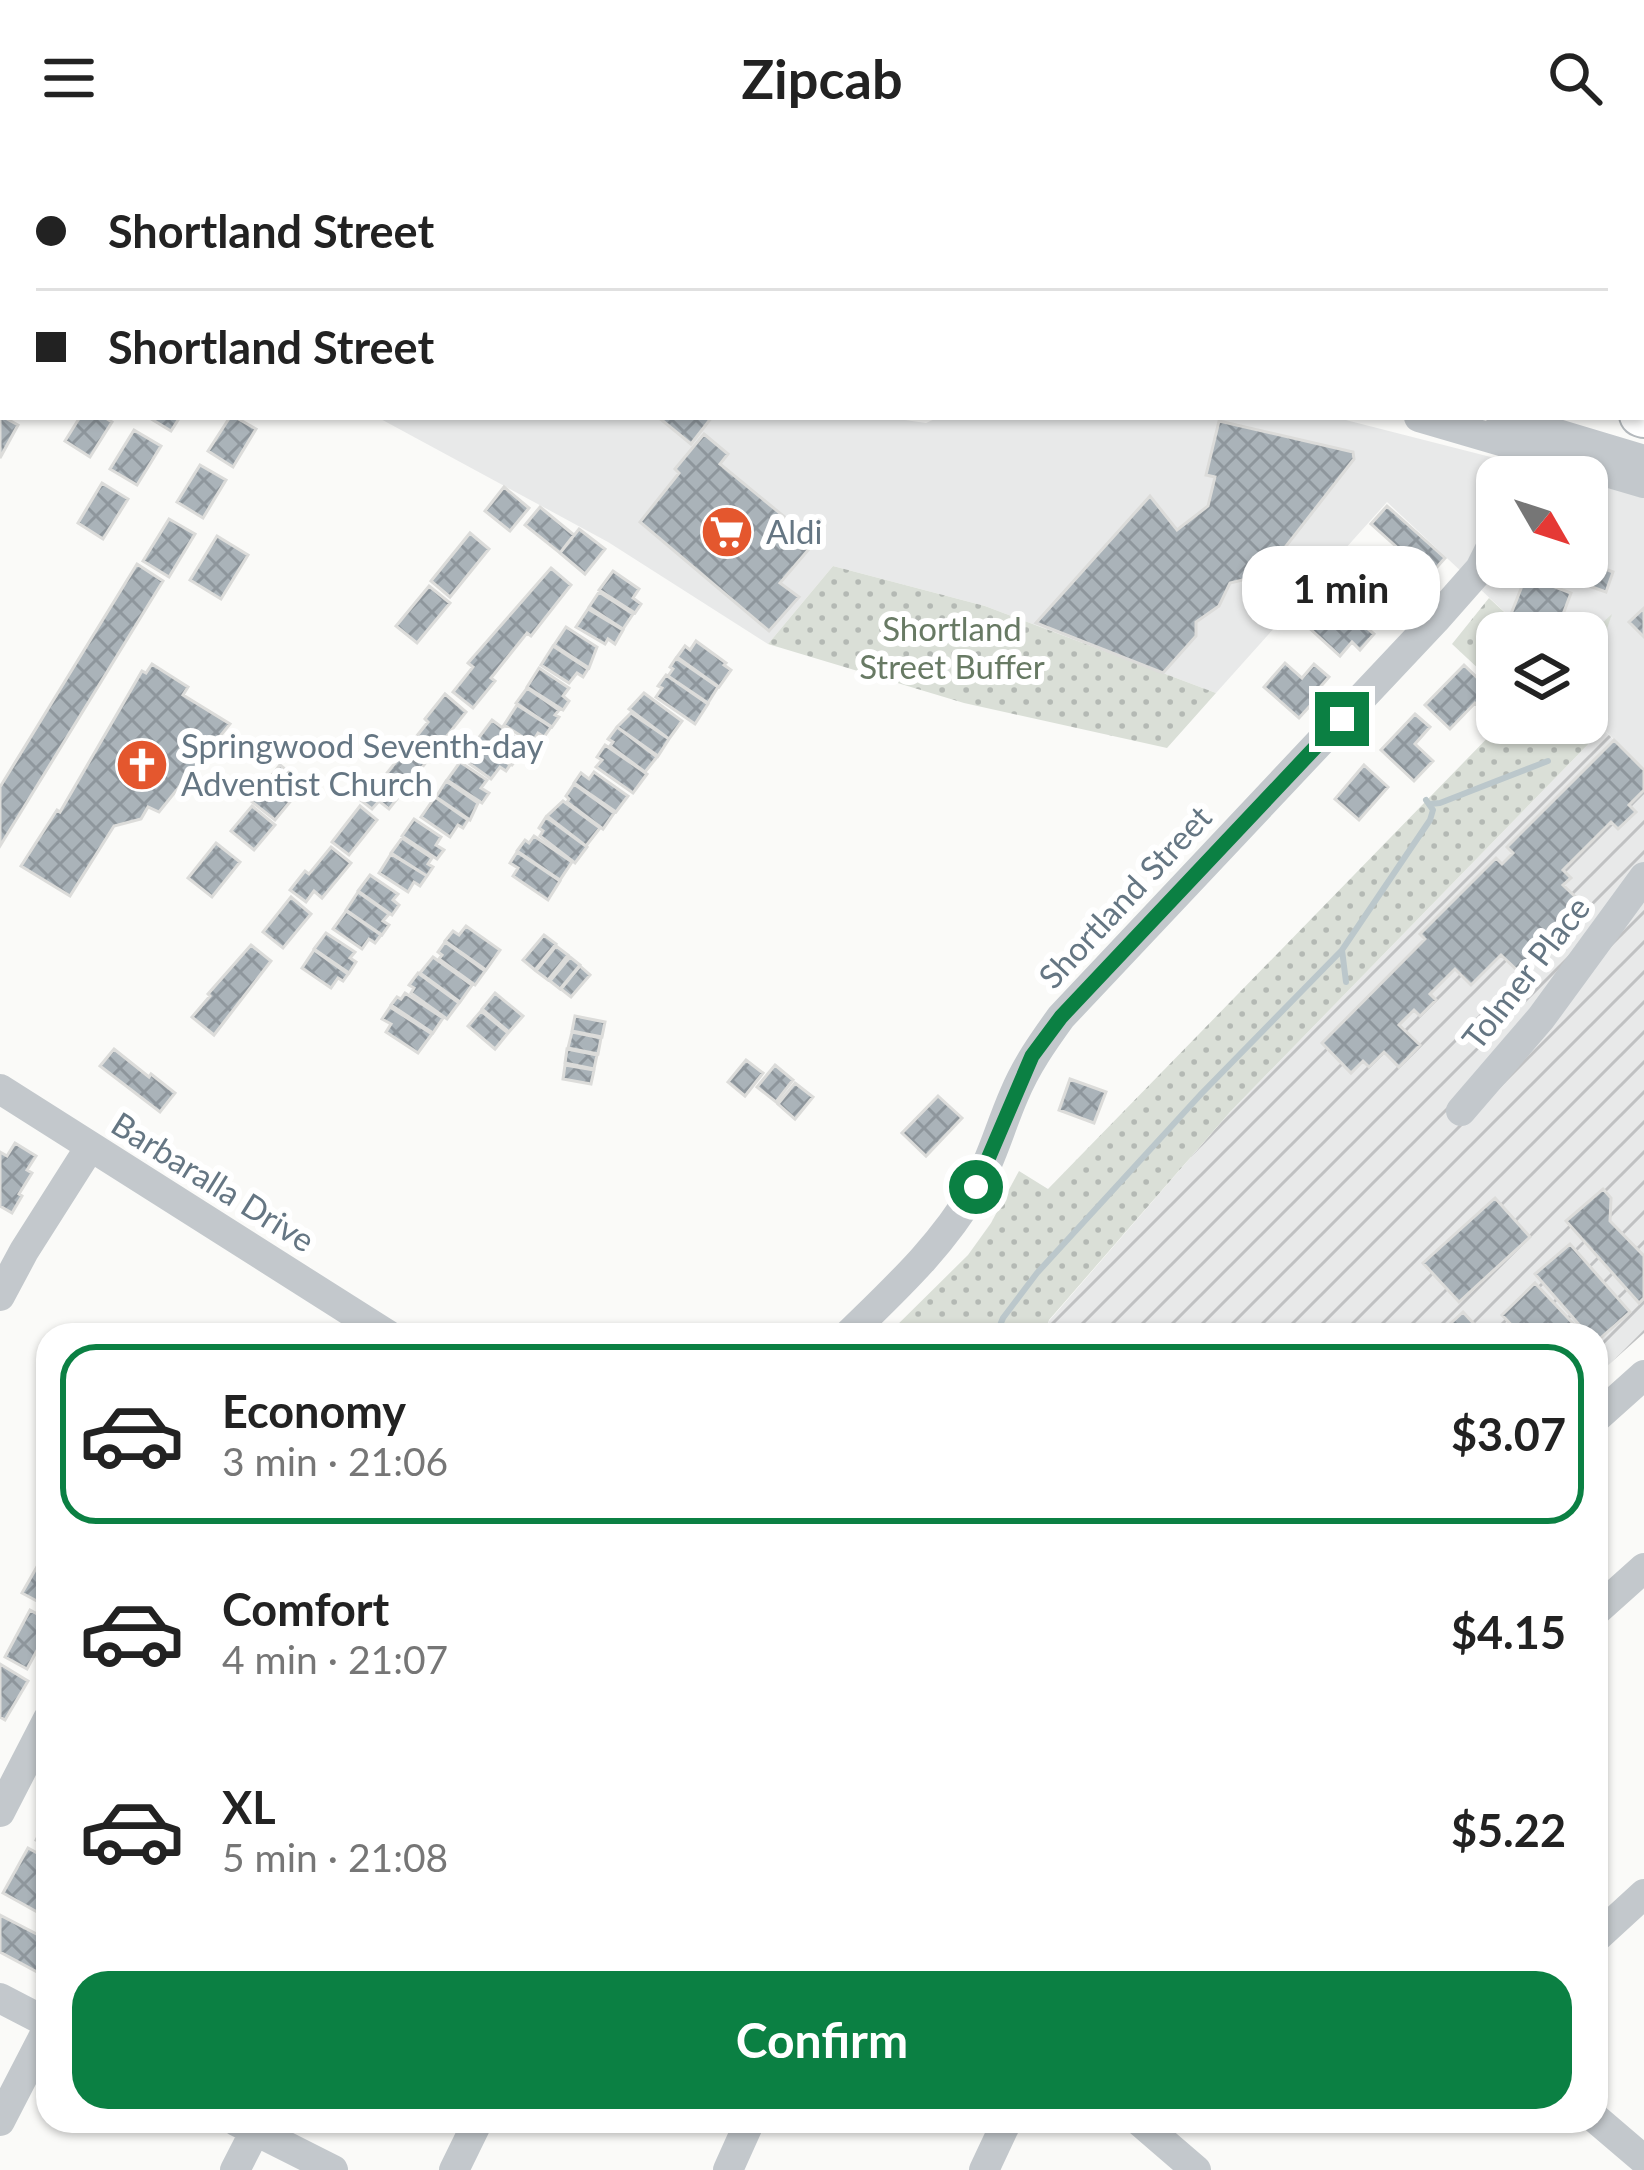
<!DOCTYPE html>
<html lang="en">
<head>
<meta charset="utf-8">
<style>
	body { margin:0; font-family:Lato,sans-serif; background:#f2f2f2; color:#222; height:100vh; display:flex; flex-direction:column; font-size:45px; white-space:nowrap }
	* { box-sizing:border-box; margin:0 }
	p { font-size:39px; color:#767676 }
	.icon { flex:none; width:66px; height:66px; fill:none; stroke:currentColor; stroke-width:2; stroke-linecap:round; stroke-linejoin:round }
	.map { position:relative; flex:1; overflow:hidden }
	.panel { position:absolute; left:36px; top:1167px; width:1572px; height:810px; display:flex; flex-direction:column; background:#fff; border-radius:36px; box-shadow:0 3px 9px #0004 }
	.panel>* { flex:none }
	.banner { position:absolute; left:0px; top:0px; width:1644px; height:264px; box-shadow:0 3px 9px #0004; display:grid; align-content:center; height:264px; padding:0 36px; background:#fff }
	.needle { width:78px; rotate:129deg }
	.controls { position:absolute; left:1476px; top:300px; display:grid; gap:24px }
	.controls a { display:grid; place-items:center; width:132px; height:132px; border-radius:24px; background:#fff; box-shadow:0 3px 9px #0004; font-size:60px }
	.end { position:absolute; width:54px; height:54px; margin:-27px; border:15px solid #0b8043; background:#fff; box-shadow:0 0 0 6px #fff }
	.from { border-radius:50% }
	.bubble { position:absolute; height:84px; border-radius:36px; background:#fff; box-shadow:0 3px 9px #0004; font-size:39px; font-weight:700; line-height:84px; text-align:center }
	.banner b { display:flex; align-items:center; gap:42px; height:114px; font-size:45px }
	.banner b+b { border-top:3px solid #e0e0e0 }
	.banner i { width:30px; height:30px; background:#222 }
	ul { padding:21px 0 0; list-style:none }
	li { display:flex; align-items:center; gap:36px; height:180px; margin:0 24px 18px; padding:0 12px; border:6px solid transparent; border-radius:36px }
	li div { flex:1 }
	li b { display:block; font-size:45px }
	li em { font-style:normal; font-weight:700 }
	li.selected { border-color:#0b8043 }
	li>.icon { width:108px; height:108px; stroke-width:1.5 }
	.button { display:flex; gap:24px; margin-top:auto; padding:24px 36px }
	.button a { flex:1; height:138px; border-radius:36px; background:#0b8043; color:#fff; font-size:48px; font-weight:700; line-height:138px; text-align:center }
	header { display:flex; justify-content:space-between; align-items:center; height:156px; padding:0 36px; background:#fff; font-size:54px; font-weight:700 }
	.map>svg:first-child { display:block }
	.built { fill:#e8e9e9 }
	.industrial { fill:url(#industrial-furrows) }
	.grass { fill:url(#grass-dots) }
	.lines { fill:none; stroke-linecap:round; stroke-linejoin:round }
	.stream { stroke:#bbc7cb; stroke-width:6 }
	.building { fill:url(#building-cross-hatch); stroke:#dcdcda; stroke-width:3 }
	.highway-casing { stroke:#b4b9bd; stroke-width:46 }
	.minor { stroke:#c3c8cc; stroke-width:30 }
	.highway { stroke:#fff; stroke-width:42 }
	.route { stroke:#0b8043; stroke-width:15 }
	.labels { text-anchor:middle; stroke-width:12; stroke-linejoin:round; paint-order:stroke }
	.poi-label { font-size:33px; fill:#657683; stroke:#fff; text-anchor:start }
	.park-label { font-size:33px; fill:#687a64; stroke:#fff }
	.street-label { font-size:33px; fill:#657683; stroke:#fff }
</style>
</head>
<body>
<header><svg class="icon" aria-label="menu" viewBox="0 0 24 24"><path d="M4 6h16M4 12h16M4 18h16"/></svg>Zipcab<svg class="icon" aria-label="search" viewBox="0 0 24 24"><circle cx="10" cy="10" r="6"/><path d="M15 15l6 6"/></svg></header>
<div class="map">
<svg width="1644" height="2014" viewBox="0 0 1644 2014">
	<defs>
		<pattern id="industrial-furrows" width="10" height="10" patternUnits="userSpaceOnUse" patternTransform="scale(3)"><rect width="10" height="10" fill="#e8e9e9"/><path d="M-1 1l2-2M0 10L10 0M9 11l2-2" fill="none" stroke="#c0c1c2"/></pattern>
		<pattern id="grass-dots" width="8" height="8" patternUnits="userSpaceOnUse" patternTransform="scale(3)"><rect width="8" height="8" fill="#dadfd7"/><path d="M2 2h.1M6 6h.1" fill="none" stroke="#b4b9b4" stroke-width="1.8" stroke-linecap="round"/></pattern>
		<pattern id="building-cross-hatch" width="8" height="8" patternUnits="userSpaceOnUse" patternTransform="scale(3)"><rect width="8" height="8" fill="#aab3b9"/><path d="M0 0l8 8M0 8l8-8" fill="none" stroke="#8e969c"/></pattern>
	</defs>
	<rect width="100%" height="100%" fill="#fafaf8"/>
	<!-- built -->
	<path class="built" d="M 0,0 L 543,0 L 549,3 L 3,3 L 3,66 L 0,64 Z
		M 377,261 L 884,261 L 926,267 L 939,261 L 1334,261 L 1569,321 L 1497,321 L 1497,411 L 1587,411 L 1587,326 L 1621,334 L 1644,342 L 1644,614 L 1587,556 L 1587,534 L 1611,460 L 1587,481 L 1587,477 L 1527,477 L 1387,346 L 1216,537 L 985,450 L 833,410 L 768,488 L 608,386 Z"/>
	<!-- industrial -->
	<path class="industrial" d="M 1603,573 L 1644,614 L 1644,1177 L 1596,1220 L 1596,1179 L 1044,1179 L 1049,1165 L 1230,956 Z"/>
	<!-- grass -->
	<path class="grass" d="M 833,410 L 985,450 L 1216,537 L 1167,592 L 964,547 L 768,488 Z
		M 1489,442 L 1527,477 L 1497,477 L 1497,530 L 1452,488 Z
		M 1612,458 L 1587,534 L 1587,481 Z
		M 1587,556 L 1603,573 L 1230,956 L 1049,1164 L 1044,1179 L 887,1179 L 968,1099 L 991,1067 L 1019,1015 L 1048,1033 L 1502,567 L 1587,567 Z"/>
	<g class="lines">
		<!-- stream -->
		<path class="stream" d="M 1430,648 L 1440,647 L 1548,605
			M 1342,794 L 1346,826
			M 996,1179 L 1003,1162 L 1037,1117 L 1202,937 L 1342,794 L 1430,664 L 1433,654 L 1426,644"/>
	</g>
	<!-- building -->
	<path class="building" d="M 3,0 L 50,0 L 48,3 L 3,3 L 3,20 L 0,18 L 0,6 Z
		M 93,0 L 140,0 L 138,3 L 91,3 Z
		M 0,259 L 18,269 L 0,302 Z
		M 80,261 L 104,261 L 112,266 L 90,301 L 65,285 Z
		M 148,261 L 180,261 L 171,275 Z
		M 230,261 L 235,261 L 256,273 L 233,311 L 208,295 Z
		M 658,261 L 712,261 L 691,288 Z
		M 1219,265 L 1353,296 L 1354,303 L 1276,403 L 1261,403 L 1247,423 L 1230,427 L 1219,450 L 1196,466 L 1196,480 L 1163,517 L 1036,467 L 1150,340 L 1177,374 L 1208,350 L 1215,321 L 1206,319 Z
		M 134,274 L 161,290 L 137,329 L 110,313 Z
		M 704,278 L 728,298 L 720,308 L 815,386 L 780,427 L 799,441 L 769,475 L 640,366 L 679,317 L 675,313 Z
		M 200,309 L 226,324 L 203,362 L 177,346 Z
		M 102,327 L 128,343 L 103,383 L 78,367 Z
		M 504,331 L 529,352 L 510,375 L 485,355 Z
		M 1387,350 L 1445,402 L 1429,420 L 1371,368 Z
		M 540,351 L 574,379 L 560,397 L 525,369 Z
		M 169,363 L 195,378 L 169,421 L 143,405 Z
		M 579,373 L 605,393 L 585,418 L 560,397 Z
		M 470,377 L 489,393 L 450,441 L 431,425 Z
		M 217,380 L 248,399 L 221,443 L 190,424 Z
		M 1388,393 L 1421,423 L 1386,463 L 1368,448 L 1390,423 L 1385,418 L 1389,413 L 1379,404 Z
		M 1587,406 L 1613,416 L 1606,436 L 1547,415 L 1548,411 L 1587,411 Z
		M 137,408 L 163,425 L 0,690 L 0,631 Z
		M 551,412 L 571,429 L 531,480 L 527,477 L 491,522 L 495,525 L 473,552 L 453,536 L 473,511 L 468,507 Z
		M 613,415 L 639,433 L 633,442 L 641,448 L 635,457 L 599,434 Z
		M 1526,420 L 1571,437 L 1556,477 L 1532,475 L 1529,465 L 1511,458 Z
		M 429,430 L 450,447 L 417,487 L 396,470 Z
		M 599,436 L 633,458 L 623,473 L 589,451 Z
		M 1343,451 L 1374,478 L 1360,494 L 1352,486 L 1340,500 L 1307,470 L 1321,455 L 1331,464 Z
		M 1644,452 L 1644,481 L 1629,466 Z
		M 588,453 L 623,474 L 615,488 L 608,483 L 605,488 L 576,471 Z
		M 566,471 L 597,491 L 589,512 L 554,489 Z
		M 696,485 L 726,507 L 724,509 L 731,514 L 719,531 L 677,501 L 685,490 L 690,494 Z
		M 553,490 L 588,513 L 583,521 L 577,517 L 569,527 L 541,509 Z
		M 676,502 L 718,531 L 708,547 L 668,520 L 673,513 L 670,511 Z
		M 1285,507 L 1302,522 L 1314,508 L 1329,521 L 1315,537 L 1319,540 L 1299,562 L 1264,531 Z
		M 152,508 L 188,531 L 183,539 L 230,568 L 159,656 L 148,651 L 141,663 L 114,670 L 70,740 L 21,710 L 57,654 L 60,656 L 142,515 L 146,517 Z
		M 1464,509 L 1497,541 L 1497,566 L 1475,547 L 1450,573 L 1425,549 Z
		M 539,512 L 569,532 L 563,540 L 569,545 L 563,554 L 527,531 Z
		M 666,519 L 708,548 L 695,568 L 656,541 L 662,532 L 658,530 Z
		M 527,532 L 559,554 L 555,559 L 559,561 L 552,571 L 516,547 Z
		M 644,537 L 682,565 L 669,583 L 629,553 Z
		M 445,538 L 466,556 L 389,653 L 379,645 L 372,653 L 358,642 L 370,627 L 375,632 L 428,566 L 425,563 Z
		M 517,549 L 551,571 L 544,581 L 538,577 L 532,587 L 504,569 Z
		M 631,557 L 669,583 L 658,600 L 617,571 Z
		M 1415,558 L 1430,571 L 1415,588 L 1433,605 L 1414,625 L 1381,594 Z
		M 492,564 L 523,587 L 517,594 L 521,597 L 512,609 L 477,584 Z
		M 617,571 L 657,601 L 645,616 L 610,590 L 613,586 L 608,583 Z
		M 476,584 L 510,609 L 506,615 L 500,611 L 491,623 L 463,603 Z
		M 1614,584 L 1644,614 L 1644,634 L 1629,649 L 1636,656 L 1618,673 L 1611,666 L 1563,714 L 1571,722 L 1563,729 L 1586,751 L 1519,816 L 1501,799 L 1471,829 L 1455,813 L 1430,838 L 1436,844 L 1420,860 L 1414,854 L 1399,869 L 1420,889 L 1399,911 L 1384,896 L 1369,911 L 1363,905 L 1351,917 L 1322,887 L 1425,783 L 1420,778 L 1496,702 L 1502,708 L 1513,697 L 1507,691 Z
		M 605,589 L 647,618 L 633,637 L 596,611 L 602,604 L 597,601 Z
		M 460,606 L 487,624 L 481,632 L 489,637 L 482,647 L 447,624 Z
		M 280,609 L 304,629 L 275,664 L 251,645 Z
		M 1364,609 L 1388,631 L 1359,664 L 1335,643 Z
		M 594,616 L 628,640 L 616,656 L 574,627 L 581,617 L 589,623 Z
		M 446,625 L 478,647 L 470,664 L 436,641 Z
		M 574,628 L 614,657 L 603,673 L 567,646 L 569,643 L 566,640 Z
		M 435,641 L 468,664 L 463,672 L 458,669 L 450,681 L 421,661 Z
		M 563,645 L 600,672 L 586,690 L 547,660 Z
		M 252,650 L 275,669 L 254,694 L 231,675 Z
		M 360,650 L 377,664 L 349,699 L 332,686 Z
		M 546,661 L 587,691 L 575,707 L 540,680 L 543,675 L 539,672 Z
		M 414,663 L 441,681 L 436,689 L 444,694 L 437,703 L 402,680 Z
		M 534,680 L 572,706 L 560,724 L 517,695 L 525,684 L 529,687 Z
		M 402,682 L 432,702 L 428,708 L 433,711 L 427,720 L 391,697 Z
		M 216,687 L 240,706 L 212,741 L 188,722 Z
		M 331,691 L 351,707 L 322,742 L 314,735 L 306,746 L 290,734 L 305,715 L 309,718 Z
		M 517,696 L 560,725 L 548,744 L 513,720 L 518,712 L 510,707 Z
		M 391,698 L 427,720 L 420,730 L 414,726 L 408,736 L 379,717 Z
		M 370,719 L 398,738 L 393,744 L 399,749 L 392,759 L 358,735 Z
		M 358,736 L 389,758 L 383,765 L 389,769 L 382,779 L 346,754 Z
		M 291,741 L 311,758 L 283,792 L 263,776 Z
		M 346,755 L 381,779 L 375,787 L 369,783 L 362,793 L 333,773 Z
		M 466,770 L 500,794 L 486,814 L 445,785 L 453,775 L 459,779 Z
		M 326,777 L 355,796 L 350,802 L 356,806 L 349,817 L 314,793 Z
		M 544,779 L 556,788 L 535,814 L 523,804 Z
		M 445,786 L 485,815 L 475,829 L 439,803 L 442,799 L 438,796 Z
		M 251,789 L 271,805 L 214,879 L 192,861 L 210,840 L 208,838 Z
		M 556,790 L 568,799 L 548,824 L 536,815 Z
		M 314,794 L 348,818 L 343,825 L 338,822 L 331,832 L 302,812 Z
		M 433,801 L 472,829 L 460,846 L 420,817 Z
		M 570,801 L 580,809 L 560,833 L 550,825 Z
		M 580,810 L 590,819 L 571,841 L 561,833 Z
		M 418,817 L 459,847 L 447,863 L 411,837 L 414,832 L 409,829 Z
		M 405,837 L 443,862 L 433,877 L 391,849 L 397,841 L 401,843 Z
		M 495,837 L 523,860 L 509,876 L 482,853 Z
		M 390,851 L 432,878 L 418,897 L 386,876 L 391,868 L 382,863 Z
		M 481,855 L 508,877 L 495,893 L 468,870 Z
		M 575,860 L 605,866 L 602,881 L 572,875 Z
		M 572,876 L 601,882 L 598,898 L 568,892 Z
		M 114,893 L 149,921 L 151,918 L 175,937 L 160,956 L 100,910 Z
		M 567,893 L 597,899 L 594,913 L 565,907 Z
		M 746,904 L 763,917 L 745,940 L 728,926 Z
		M 565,909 L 594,914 L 591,928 L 563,923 Z
		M 775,909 L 793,924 L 776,946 L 757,931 Z
		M 1070,923 L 1106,936 L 1094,967 L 1059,954 Z
		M 795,927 L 813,941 L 795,963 L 778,948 Z
		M 938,940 L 962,962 L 926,1000 L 902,977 Z
		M 15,987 L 36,1000 L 27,1014 L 32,1017 L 19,1038 L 22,1040 L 12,1057 L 0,1050 L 0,996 L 7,1000 Z
		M 1603,1033 L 1611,1042 L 1610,1065 L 1644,1100 L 1644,1142 L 1639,1147 L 1566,1065 Z
		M 1495,1042 L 1530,1081 L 1459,1146 L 1423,1107 Z
		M 1570,1088 L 1630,1156 L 1596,1186 L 1596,1179 L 1588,1179 L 1535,1118 Z
		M 1535,1127 L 1584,1179 L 1521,1179 L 1502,1159 Z
		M 1463,1156 L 1484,1179 L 1438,1179 Z
		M 46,1395 L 48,1396 L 48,1451 L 22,1437 Z
		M 30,1454 L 48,1464 L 48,1474 L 27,1513 L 5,1501 Z
		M 0,1508 L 28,1525 L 5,1564 L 0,1561 Z
		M 48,1662 L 48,1690 L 36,1684 Z
		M 28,1692 L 48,1703 L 48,1762 L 3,1737 Z
		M 0,1759 L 48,1784 L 48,1801 L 39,1817 L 0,1796 Z"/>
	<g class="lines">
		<!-- highway casing -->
		<g class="highway-casing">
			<path id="highway" d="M 1007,0 L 1015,3
				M 1160,0 L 1168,3
				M 1641,172 L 1644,173
				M 1641,226 L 1644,227
				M 1641,259 L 1644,260"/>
		</g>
		<!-- minor -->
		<path class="minor" d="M 605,0 L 611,3
			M 1421,0 L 1430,3
			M 1641,73 L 1644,74
			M 1419,261 L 1644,327
			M 1501,261 L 1644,304
			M 1519,321 L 1528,291
			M 0,933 L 388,1179
			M 1461,955 L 1541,862 L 1644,721
			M 0,1140 L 24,1095 L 90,991
			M 848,1179 C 895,1133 942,1090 975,1033 C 992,1003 1000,971 1014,939 C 1026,910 1043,886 1061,861 L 1435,464 L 1480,413 L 1497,379
			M 1596,1262 L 1644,1219
			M 1596,1455 L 1644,1412
			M 0,1656 L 48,1563
			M 1596,1782 L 1644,1738
			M 0,1842 L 48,1867
			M 1596,1963 L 1644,2004
			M 0,1965 L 48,1872
			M 236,1965 L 333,2014
			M 1139,1965 L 1196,2014
			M 235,2014 L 255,1975
			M 454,2014 L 478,1965
			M 728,2014 L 750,1965
			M 984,2014 L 1007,1965"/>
		<!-- highway -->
		<use href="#highway" class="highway"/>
	</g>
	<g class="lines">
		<!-- route -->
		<path class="route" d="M 976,1031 L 1032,900 L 1061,861 L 1342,563"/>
	</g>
	<!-- icons -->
	<defs>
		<g id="supermarket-disc" transform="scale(2.7)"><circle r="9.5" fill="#e4572e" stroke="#fff"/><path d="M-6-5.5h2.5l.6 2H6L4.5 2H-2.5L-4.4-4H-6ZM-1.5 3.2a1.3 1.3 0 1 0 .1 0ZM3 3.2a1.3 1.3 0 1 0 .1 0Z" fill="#fff"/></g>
		<g id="church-disc" transform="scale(2.7)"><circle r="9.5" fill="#e4572e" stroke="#fff"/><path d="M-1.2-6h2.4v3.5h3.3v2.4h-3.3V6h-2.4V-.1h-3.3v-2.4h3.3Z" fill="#fff"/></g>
	</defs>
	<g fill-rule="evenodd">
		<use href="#supermarket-disc" x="727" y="376"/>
		<use href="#church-disc" x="142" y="609"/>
	</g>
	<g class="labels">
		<!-- poi labels -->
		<g class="poi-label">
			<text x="766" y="388">Aldi</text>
			<text x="181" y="602">Springwood Seventh-day<tspan x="181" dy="38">Adventist Church</tspan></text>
		</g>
		<!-- park labels -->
		<g class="park-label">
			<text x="952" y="485">Shortland<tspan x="952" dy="38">Street Buffer</tspan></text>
		</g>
		<!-- street labels -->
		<g class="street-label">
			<text transform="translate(1125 741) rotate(-47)" y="12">Shortland Street</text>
			<text transform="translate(1526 817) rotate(-52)" y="12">Tolmer Place</text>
			<text transform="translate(213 1026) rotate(32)" y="12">Barbaralla Drive</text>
		</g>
	</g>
</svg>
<div class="controls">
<a><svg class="needle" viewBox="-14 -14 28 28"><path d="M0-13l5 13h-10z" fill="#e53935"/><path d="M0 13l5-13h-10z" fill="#767676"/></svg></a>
<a><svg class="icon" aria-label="layers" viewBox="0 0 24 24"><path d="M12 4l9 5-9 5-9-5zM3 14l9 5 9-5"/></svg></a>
</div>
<i class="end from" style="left:976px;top:1031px"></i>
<i class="end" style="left:1342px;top:563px"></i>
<div class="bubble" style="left:1242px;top:390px;width:198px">1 min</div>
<div class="banner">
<b><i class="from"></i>Shortland Street</b>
<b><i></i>Shortland Street</b>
</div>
<section class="panel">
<ul>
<li class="selected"><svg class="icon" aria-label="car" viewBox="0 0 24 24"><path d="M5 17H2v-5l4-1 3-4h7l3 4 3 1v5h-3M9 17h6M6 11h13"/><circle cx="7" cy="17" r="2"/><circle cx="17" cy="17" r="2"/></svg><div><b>Economy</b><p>3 min · 21:06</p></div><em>$3.07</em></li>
<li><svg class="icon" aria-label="car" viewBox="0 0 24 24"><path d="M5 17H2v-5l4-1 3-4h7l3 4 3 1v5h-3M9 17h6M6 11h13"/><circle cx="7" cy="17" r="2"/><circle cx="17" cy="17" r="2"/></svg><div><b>Comfort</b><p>4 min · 21:07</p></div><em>$4.15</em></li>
<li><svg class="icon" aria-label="car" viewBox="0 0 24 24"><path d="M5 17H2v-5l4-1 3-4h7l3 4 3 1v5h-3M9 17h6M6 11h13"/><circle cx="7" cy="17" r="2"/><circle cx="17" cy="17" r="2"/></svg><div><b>XL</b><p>5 min · 21:08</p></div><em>$5.22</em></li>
</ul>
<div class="button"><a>Confirm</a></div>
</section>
</div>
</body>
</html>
